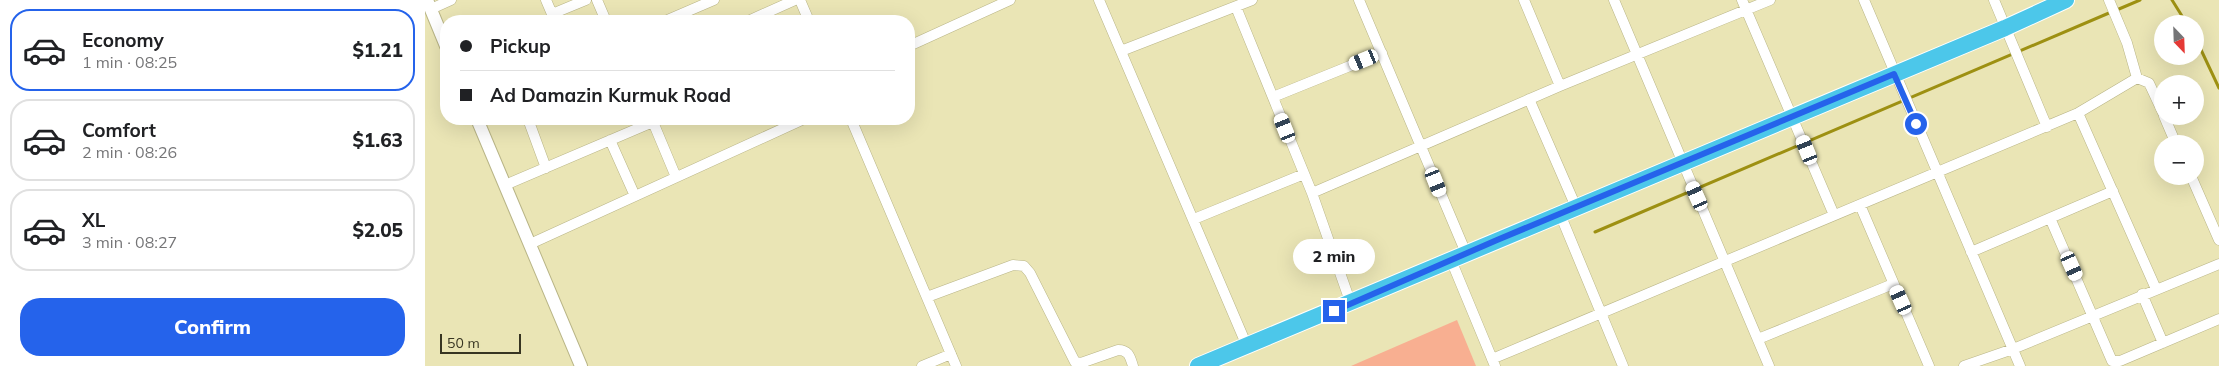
<!DOCTYPE html>
<html lang="en">
<head>
<meta charset="utf-8">
<style>
	body { margin:0; font-family:Mulish,sans-serif; background:#f2f2f2; color:#202124; height:100vh; display:flex; flex-direction:column; font-size:19px; white-space:nowrap }
	* { box-sizing:border-box; margin:0 }
	p { font-size:16px; color:#757577 }
	.icon { flex:none; width:28px; height:28px; fill:none; stroke:currentColor; stroke-width:2; stroke-linecap:round; stroke-linejoin:round }
	.map { position:relative; flex:1; overflow:hidden }
	.side { display:flex; flex-direction:column; background:#fff; width:425px }
	.side>* { flex:none }
	.top-card { position:absolute; left:15px; top:15px; width:475px; height:110px; border-radius:20px; box-shadow:0 5px 20px #0002; display:grid; align-content:center; height:110px; padding:0 20px; background:#fff }
	.needle { width:32px; rotate:157deg }
	.buttons { position:absolute; left:1729px; top:15px; display:grid; gap:10px }
	.buttons a { display:grid; place-items:center; width:50px; height:50px; border-radius:50%; background:#fff; box-shadow:0 5px 20px #0002; font-size:25px }
	.scale { position:absolute; left:15px; bottom:12px; width:81px; box-sizing:border-box; padding-left:5px; border:2px solid #373522; border-top:0; font-size:14px; line-height:18px; white-space:nowrap; color:#373522; -webkit-text-stroke:4px #eae5b5; paint-order:stroke }
	.end { position:absolute; width:22px; height:22px; margin:-11px; border:6px solid #2563eb; background:#fff; box-shadow:0 0 0 2px #fff }
	.from { border-radius:50% }
	.bubble { position:absolute; height:35px; border-radius:18px; background:#fff; box-shadow:0 5px 20px #0002; font-size:16px; font-weight:800; line-height:35px; text-align:center }
	.car { position:absolute; width:15px; height:30px; margin:-15px -8px; border-radius:6px; box-shadow:0 0 4px 1px #0007; background:linear-gradient(#fff 24%,#345 0 40%,#fff 0 76%,#345 0 86%,#fff 0) }
	.top-card b { display:flex; align-items:center; gap:18px; height:48px; font-size:19px }
	.top-card b+b { border-top:1px solid #e0e0e0 }
	.top-card i { width:12px; height:12px; background:#202124 }
	ul { padding:9px 0 0; list-style:none }
	li { display:flex; align-items:center; gap:15px; height:82px; margin:0 10px 8px; padding:0 10px; border:2px solid #e0e0e0; border-radius:20px }
	li div { flex:1 }
	li b { display:block; font-size:19px }
	li em { font-style:normal; font-weight:800 }
	li.active { border-color:#2563eb }
	li>.icon { width:45px; height:45px; stroke-width:1.5 }
	.button { display:flex; gap:10px; margin-top:auto; padding:10px 20px }
	.button a { flex:1; height:58px; border-radius:20px; background:#2563eb; color:#fff; font-size:20px; font-weight:800; line-height:58px; text-align:center }
	main { display:flex; flex:1; min-height:0 }
	.map>svg:first-child { display:block }
	.green { fill:#f8af91 }
	.lines { fill:none; stroke-linecap:round; stroke-linejoin:round }
	.stream { stroke:#9d9012; stroke-width:3 }
	.minor-casing { stroke:#b9b587; stroke-width:11 }
	.tertiary-casing { stroke:#b9b587; stroke-width:14 }
	.trunk-casing { stroke:#fff; stroke-width:18 }
	.minor { stroke:#fff; stroke-width:10 }
	.tertiary { stroke:#fff; stroke-width:12 }
	.trunk { stroke:#4cc7ea; stroke-width:16 }
	.route { stroke:#2563eb; stroke-width:6 }
</style>
</head>
<body>
<main>
<section class="side">
<ul>
<li class="active"><svg class="icon" aria-label="car" viewBox="0 0 24 24"><path d="M5 17H2v-5l4-1 3-4h7l3 4 3 1v5h-3M9 17h6M6 11h13"/><circle cx="7" cy="17" r="2"/><circle cx="17" cy="17" r="2"/></svg><div><b>Economy</b><p>1 min · 08:25</p></div><em>$1.21</em></li>
<li><svg class="icon" aria-label="car" viewBox="0 0 24 24"><path d="M5 17H2v-5l4-1 3-4h7l3 4 3 1v5h-3M9 17h6M6 11h13"/><circle cx="7" cy="17" r="2"/><circle cx="17" cy="17" r="2"/></svg><div><b>Comfort</b><p>2 min · 08:26</p></div><em>$1.63</em></li>
<li><svg class="icon" aria-label="car" viewBox="0 0 24 24"><path d="M5 17H2v-5l4-1 3-4h7l3 4 3 1v5h-3M9 17h6M6 11h13"/><circle cx="7" cy="17" r="2"/><circle cx="17" cy="17" r="2"/></svg><div><b>XL</b><p>3 min · 08:27</p></div><em>$2.05</em></li>
</ul>
<div class="button"><a>Confirm</a></div>
</section>
<div class="map">
<svg width="1794" height="366" viewBox="0 0 1794 366">
	<rect width="100%" height="100%" fill="#eae5b5"/>
	<!-- green -->
	<path class="green" d="M 1032,320 L 1051,366 L 926,366 Z"/>
	<g class="lines">
		<!-- stream -->
		<path class="stream" d="M 1747,0 L 1762,24
			M 1694,9 L 1715,0
			M 1770,37 L 1794,88
			M 1170,232 L 1684,13"/>
		<!-- minor casing -->
		<g class="minor-casing">
			<path id="minor" d="M 121,0 L 130,21
				M 172,0 L 181,21
				M 375,0 L 384,21
				M 674,0 L 822,346
				M 934,0 L 1041,253
				M 1099,0 L 1135,86
				M 1189,0 L 1344,366
				M 1317,0 L 1409,215
				M 1439,0 L 1595,366
				M 1569,0 L 1622,127
				M 1684,0 L 1702,43 L 1712,78 L 1724,83 L 1738,113
				M 811,7 L 887,193 L 926,304
				M 6,9 L 26,0
				M 127,14 L 161,0
				M 240,21 L 289,0
				M 323,21 L 370,0
				M 484,46 L 585,0
				M 696,51 L 827,0
				M 848,97 L 957,53
				M 1104,99 L 1151,207
				M 1653,113 L 1731,289
				M 1739,116 L 1751,144
				M 103,119 L 121,168
				M 426,119 L 531,366
				M 228,122 L 251,177
				M 185,140 L 210,196
				M 1766,176 L 1794,240
				M 80,185 L 235,119
				M 887,193 L 1135,86 L 1345,0
				M 1435,205 L 1504,366
				M 1135,214 L 1198,366
				M 1625,218 L 1687,361 L 1695,361 L 1794,319
				M 769,219 L 879,174
				M 105,244 L 379,119
				M 1546,252 L 1688,191
				M 1026,260 L 1070,366
				M 1717,294 L 1738,343
				M 502,297 L 588,265 L 599,266 L 605,273 L 650,362 L 656,363 L 693,350 C 704,350 705,357 708,366
				M 1333,339 L 1468,284
				M 1067,359 L 1653,113 L 1712,78
				M 497,366 L 526,354
				M 1539,366 L 1588,349 L 1794,264"/>
		</g>
		<!-- tertiary casing -->
		<g class="tertiary-casing">
			<path id="tertiary" d="M 2,0 L 21,46
				M 52,119 L 156,366"/>
		</g>
		<!-- trunk casing -->
		<g class="trunk-casing">
			<path id="trunk" d="M 773,366 L 1580,28 L 1641,0"/>
		</g>
		<!-- minor -->
		<use href="#minor" class="minor"/>
		<!-- tertiary -->
		<use href="#tertiary" class="tertiary"/>
		<!-- trunk -->
		<use href="#trunk" class="trunk"/>
	</g>
	<g class="lines">
		<!-- route -->
		<path class="route" d="M 909,311 L 1072,240 L 1469,74 L 1491,124"/>
	</g>
</svg>
<div class="buttons">
<a><svg class="needle" viewBox="-14 -14 28 28"><path d="M0-13l5 13h-10z" fill="#e53935"/><path d="M0 13l5-13h-10z" fill="#757577"/></svg></a>
<a>+</a>
<a>−</a>
</div>
<div class="scale">50 m</div>
<i class="end from" style="left:1491px;top:124px"></i>
<i class="end" style="left:909px;top:311px"></i>
<div class="bubble" style="left:868px;top:239px;width:82px">2 min</div>
<i class="car" style="left:939px;top:60px;rotate:248deg"></i>
<i class="car" style="left:860px;top:128px;rotate:338deg"></i>
<i class="car" style="left:1382px;top:150px;rotate:338deg"></i>
<i class="car" style="left:1011px;top:182px;rotate:158deg"></i>
<i class="car" style="left:1272px;top:196px;rotate:336deg"></i>
<i class="car" style="left:1647px;top:266px;rotate:156deg"></i>
<i class="car" style="left:1476px;top:300px;rotate:336deg"></i>
<div class="top-card">
<b><i class="from"></i>Pickup</b>
<b><i></i>Ad Damazin Kurmuk Road</b>
</div>
</div>
</main>
</body>
</html>
